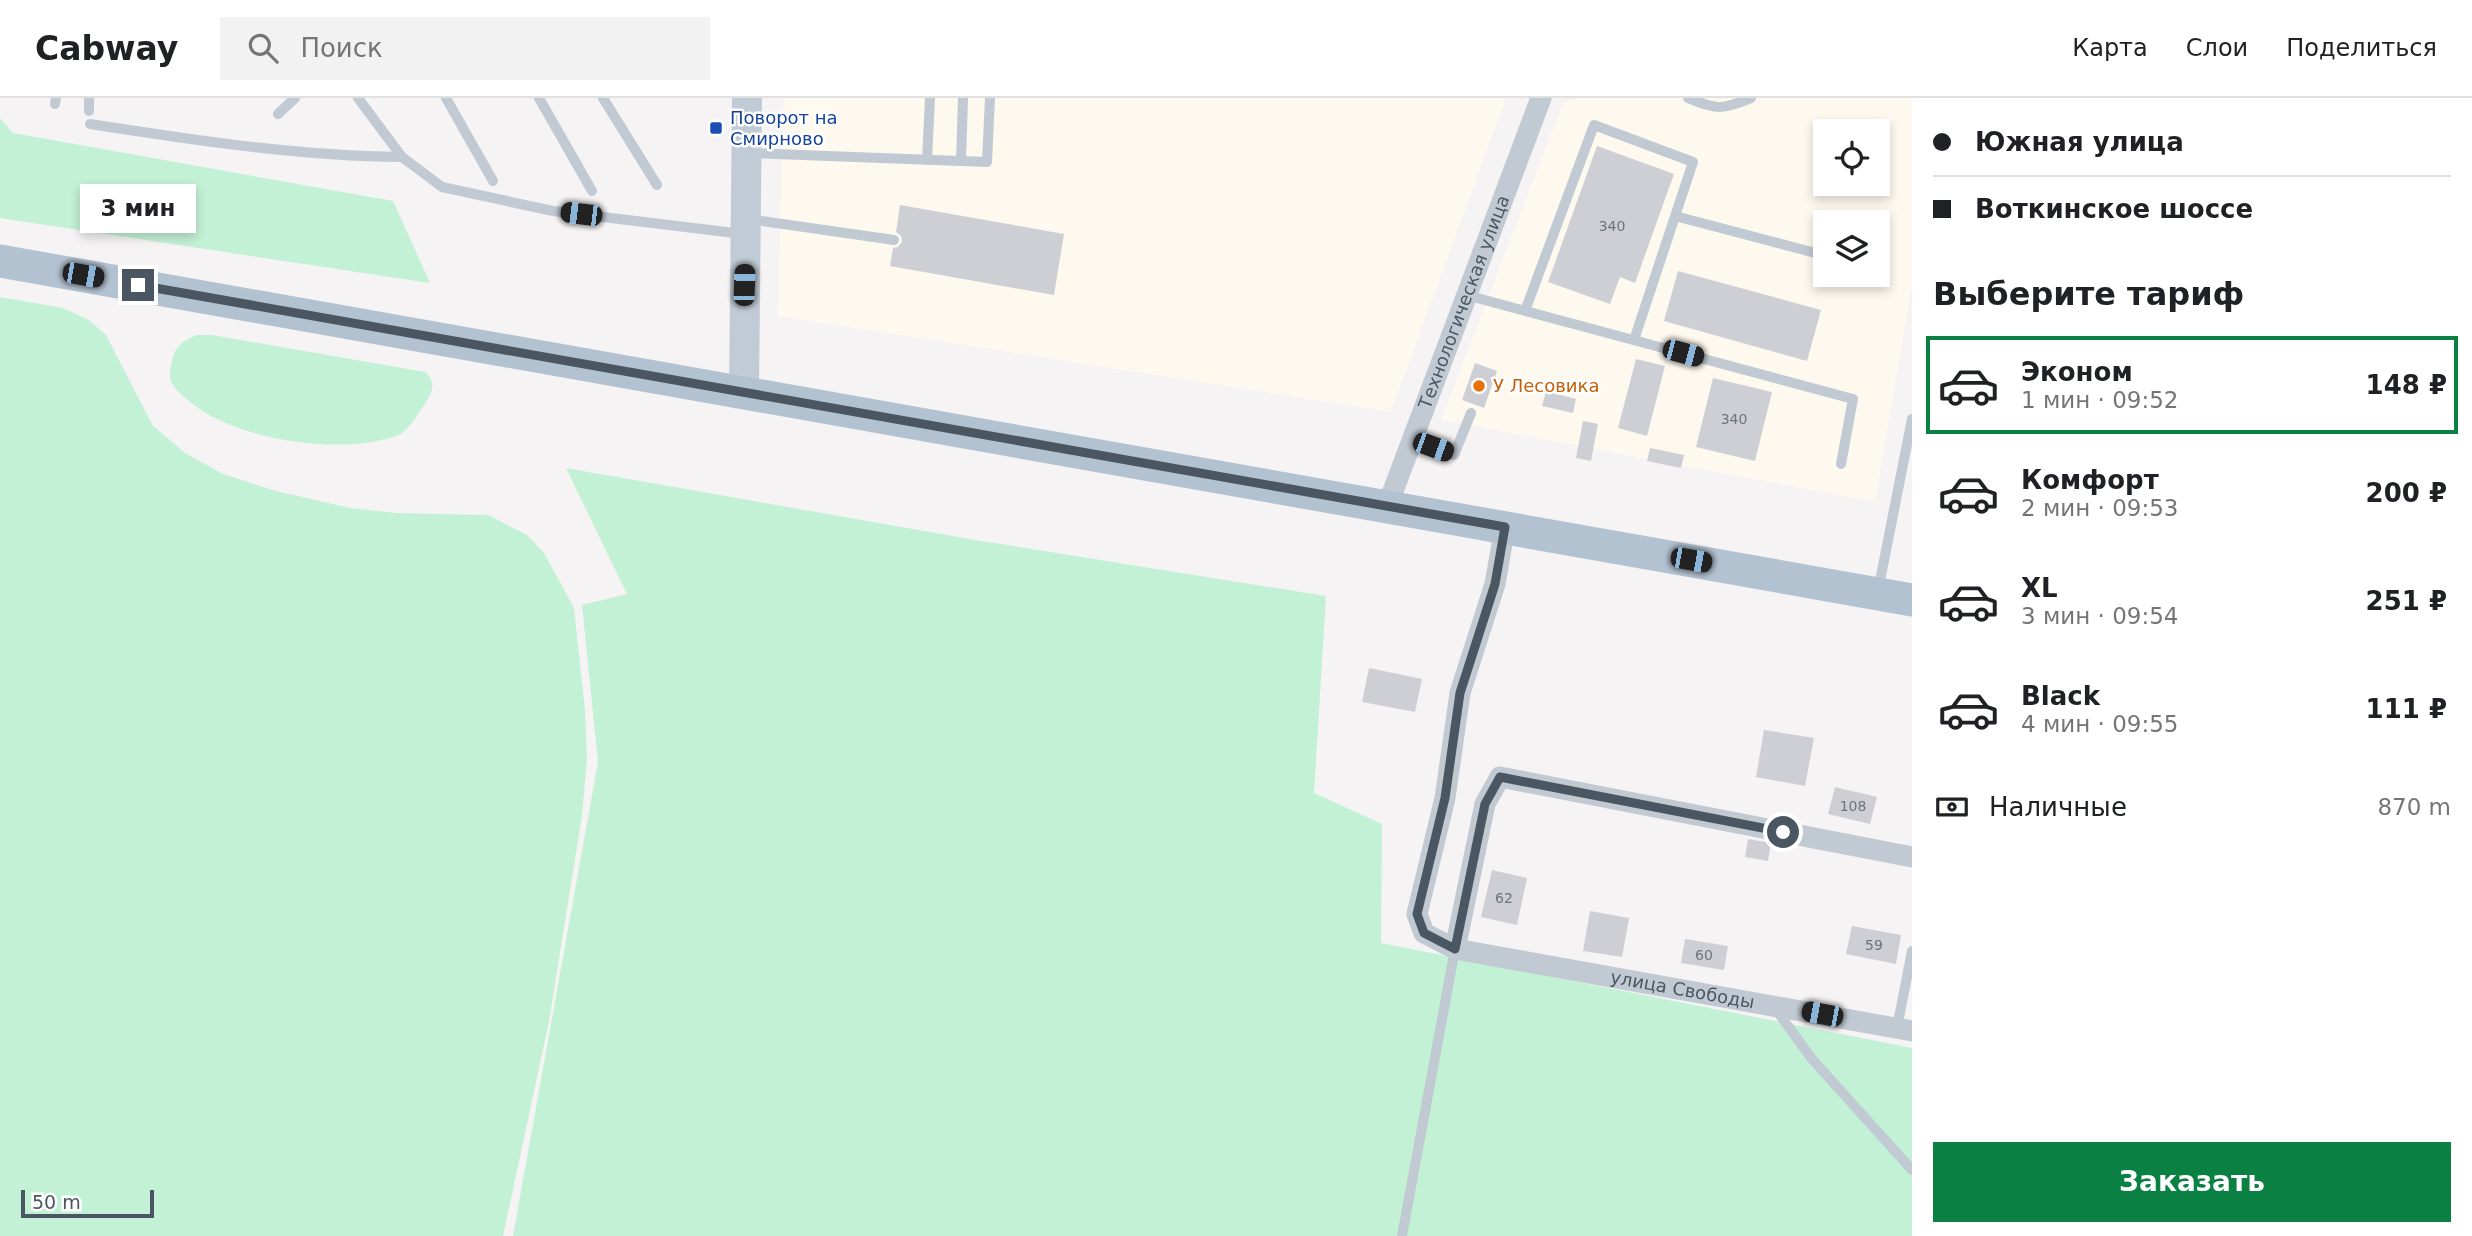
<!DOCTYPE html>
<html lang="ru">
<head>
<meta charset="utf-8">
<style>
	body { margin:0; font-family:"DejaVu Sans",sans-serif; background:#f2f2f2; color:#202124; height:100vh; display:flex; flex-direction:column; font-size:26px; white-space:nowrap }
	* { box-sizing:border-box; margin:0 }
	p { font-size:23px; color:#757577 }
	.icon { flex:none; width:38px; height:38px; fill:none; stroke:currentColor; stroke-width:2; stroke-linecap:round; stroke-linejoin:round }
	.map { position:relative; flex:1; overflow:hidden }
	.sheet { display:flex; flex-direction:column; background:#fff; width:560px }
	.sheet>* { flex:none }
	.hud { display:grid; align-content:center; height:154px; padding:0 21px; background:#fff }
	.tools { position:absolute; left:1813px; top:21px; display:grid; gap:14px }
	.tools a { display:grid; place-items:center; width:77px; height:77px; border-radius:0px; background:#fff; box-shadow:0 4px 10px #0003; font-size:35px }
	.scale { position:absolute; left:21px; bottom:18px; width:133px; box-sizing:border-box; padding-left:7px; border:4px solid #4a5661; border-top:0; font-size:19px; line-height:24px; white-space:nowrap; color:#4a5661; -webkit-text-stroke:5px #fff; paint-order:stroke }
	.end { position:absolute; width:32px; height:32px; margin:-16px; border:9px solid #4a5661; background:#fff; box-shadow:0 0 0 4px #fff }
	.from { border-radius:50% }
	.bubble { position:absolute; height:49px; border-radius:0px; background:#fff; box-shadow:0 4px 10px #0003; font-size:23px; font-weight:700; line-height:49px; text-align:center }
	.car { position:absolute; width:21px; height:42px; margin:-21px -10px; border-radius:9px; box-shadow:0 0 5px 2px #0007; background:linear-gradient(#222 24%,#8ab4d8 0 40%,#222 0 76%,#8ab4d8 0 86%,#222 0) }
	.hud b { display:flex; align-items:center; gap:24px; height:66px; font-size:26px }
	.hud b+b { border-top:2px solid #e0e0e0 }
	.hud i { width:18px; height:18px; background:#202124 }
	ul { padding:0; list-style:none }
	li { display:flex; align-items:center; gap:21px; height:98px; margin:0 14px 10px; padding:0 7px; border:4px solid transparent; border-radius:0px }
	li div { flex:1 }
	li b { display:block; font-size:26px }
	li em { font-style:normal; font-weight:700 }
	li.on { border-color:#0b8043 }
	li>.icon { width:63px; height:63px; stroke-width:1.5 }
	h2 { padding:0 21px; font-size:32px; line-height:84px }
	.pay { display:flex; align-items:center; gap:18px; height:77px; padding:0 21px; font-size:26px }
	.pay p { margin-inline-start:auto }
	.button { display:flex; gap:14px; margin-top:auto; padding:14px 21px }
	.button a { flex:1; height:80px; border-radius:0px; background:#0b8043; color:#fff; font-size:28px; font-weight:700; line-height:80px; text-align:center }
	header { display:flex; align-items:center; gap:42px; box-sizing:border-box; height:98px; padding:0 35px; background:#fff; border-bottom:2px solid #e0e0e0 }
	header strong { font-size:33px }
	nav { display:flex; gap:38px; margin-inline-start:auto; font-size:24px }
	.search { width:490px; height:63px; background:#f2f2f2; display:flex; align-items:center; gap:18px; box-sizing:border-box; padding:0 24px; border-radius:0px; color:#757577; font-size:26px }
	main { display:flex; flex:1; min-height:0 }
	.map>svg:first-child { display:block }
	.commercial { fill:#fdf9ef; fill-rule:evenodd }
	.green { fill:#c3f1d5 }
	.building { fill:#cdcfd5 }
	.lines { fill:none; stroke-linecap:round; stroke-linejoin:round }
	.lane { stroke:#c1cad2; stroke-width:10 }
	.street { stroke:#c1cad2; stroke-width:21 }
	.secondary { stroke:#c1cbd6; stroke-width:30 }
	.primary { stroke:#b3c2d1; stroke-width:33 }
	.route { stroke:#4a5661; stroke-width:9 }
	.transit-dot { fill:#1a4fb4; stroke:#fff; stroke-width:2.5 }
	.food-dot { fill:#e8710a; stroke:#fff; stroke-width:2.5 }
	.labels { text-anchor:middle; stroke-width:5; stroke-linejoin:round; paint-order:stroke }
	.number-label { font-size:14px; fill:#6b747e }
	.transit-label { font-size:18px; fill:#164399; stroke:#fff; text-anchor:start }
	.street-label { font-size:18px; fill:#4a5661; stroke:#fff }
	.food-label { font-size:18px; fill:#c56008; stroke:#fff; text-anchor:start }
</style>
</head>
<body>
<header>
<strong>Cabway</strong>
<div class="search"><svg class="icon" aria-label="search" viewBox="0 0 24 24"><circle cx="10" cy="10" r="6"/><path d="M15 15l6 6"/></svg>Поиск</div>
<nav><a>Карта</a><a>Слои</a><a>Поделиться</a></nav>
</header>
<main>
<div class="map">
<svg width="1912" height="1138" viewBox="0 0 1912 1138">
	<rect width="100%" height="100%" fill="#f5f3f3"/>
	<!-- commercial -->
	<path class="commercial" d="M 783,0 L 1506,0 L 1391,314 L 778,218 Z
		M 1578,0 L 1912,0 L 1912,187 L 1875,404 L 1441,322 L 1563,5 ZM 1825,33 L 1878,33 L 1878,86 L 1825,86 ZM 1825,124 L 1878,124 L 1878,177 L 1825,177 Z"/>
	<!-- green -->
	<path class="green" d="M 0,20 L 13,35 L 393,103 L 430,185 L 0,120 Z
		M 0,199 L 63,210 L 89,222 L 106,237 L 153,328 L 185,355 L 223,376 L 276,393 L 350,410 L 395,415 L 488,417 L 527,437 L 544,455 L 574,510 L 585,612 L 587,662 L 582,718 L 549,923 L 503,1138 L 0,1138 Z
		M 197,237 L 212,237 L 425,274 C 439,286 430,298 422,310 C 416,319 410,329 402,335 C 397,339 388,340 382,342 C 327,355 232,340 189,303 C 182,297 174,291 171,283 C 169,275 171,269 172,262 C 176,247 184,242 197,237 Z
		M 566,370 L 975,442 L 1326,498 L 1314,695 L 1382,726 L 1381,845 L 1912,950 L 1912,1138 L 513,1138 L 598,664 L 582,507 L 627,496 Z"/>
	<!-- building -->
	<path class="building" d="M 1597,48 L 1674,76 L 1635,185 L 1620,179 L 1610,206 L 1548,184 Z
		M 900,107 L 1064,136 L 1054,197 L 890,168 L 893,150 L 898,149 L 902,144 L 901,138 L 896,134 Z
		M 1678,173 L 1821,212 L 1807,263 L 1664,223 Z
		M 1636,261 L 1665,268 L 1647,338 L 1618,330 Z
		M 1475,265 L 1497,273 L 1484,310 L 1462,302 Z
		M 1713,280 L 1772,294 L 1755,363 L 1696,349 Z
		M 1546,293 L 1576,301 L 1573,315 L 1542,308 Z
		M 1583,323 L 1598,326 L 1591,363 L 1576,360 Z
		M 1650,350 L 1684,357 L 1681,370 L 1647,363 Z
		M 1369,570 L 1422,581 L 1415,614 L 1362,604 Z
		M 1764,632 L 1814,640 L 1805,688 L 1756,679 Z
		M 1835,689 L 1877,699 L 1870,726 L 1828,716 Z
		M 1748,741 L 1771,745 L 1768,763 L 1745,759 Z
		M 1492,772 L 1527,780 L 1517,827 L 1481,819 Z
		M 1590,813 L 1629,820 L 1622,859 L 1583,853 Z
		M 1852,828 L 1901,837 L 1896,866 L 1846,856 Z
		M 1685,841 L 1728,848 L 1724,872 L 1681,865 Z"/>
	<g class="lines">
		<!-- lane -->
		<path class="lane" d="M 358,0 L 402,59 L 442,89 L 553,113 L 743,136
			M 446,0 L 493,83
			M 539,0 L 592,93
			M 603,0 L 657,87
			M 1688,0 C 1718,12 1721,12 1751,0
			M 55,6 L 56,0
			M 89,13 L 89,0
			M 278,16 L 295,0
			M 90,26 C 193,42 297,58 402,59
			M 749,55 L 987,64 L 990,0
			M 927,62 L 930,0
			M 961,63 L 963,0
			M 1675,118 L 1823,157
			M 748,121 L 894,142
			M 1466,197 L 1853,301 L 1841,366
			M 1525,213 L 1594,27 L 1693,64 L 1634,242
			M 1412,341 L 1454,357 L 1471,315
			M 1878,493 L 1912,321
			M 1774,909 L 1812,961 L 1912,1072
			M 1897,930 L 1912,853
			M 1402,1138 L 1455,851"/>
		<!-- street -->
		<g class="street">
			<path id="s1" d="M 1387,409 L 1541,0"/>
			<path id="s2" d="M 1505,429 L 1495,486 L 1460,595 L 1445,700 L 1417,816 L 1424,835 L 1455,851 L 1912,933"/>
			<path d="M 1455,851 L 1485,706 L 1500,679 L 1912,759"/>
		</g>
		<!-- secondary -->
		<path class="secondary" d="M 744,294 L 747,0"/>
		<!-- primary -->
		<path class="primary" d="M 0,163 L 1912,502"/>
	</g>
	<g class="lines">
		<!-- route -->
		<path class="route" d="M 138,187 L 1505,429 L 1495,486 L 1460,595 L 1445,700 L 1417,816 L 1424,835 L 1455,851 L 1485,706 L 1500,679 L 1783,734"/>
	</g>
	<!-- markers -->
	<rect class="transit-dot" x="709" y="23" width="14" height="14" rx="3.5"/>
	<circle class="food-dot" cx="1479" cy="288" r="7"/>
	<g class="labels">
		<!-- number labels -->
		<g class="number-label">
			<text x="1612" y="133">340</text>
			<text x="1734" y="326">340</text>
			<text x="1853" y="713">108</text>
			<text x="1504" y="805">62</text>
			<text x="1874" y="852">59</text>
			<text x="1704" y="862">60</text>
		</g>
		<!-- transit labels -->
		<g class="transit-label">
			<text x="730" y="26">Поворот на<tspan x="730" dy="21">Смирново</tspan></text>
		</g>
		<!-- street labels -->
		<g class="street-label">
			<text dy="6" stroke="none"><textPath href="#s1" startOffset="219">Технологическая улица</textPath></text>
			<text dy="6" stroke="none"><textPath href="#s2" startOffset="684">улица Свободы</textPath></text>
		</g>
		<!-- food labels -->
		<g class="food-label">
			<text x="1493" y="294">У Лесовика</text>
		</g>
	</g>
</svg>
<div class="tools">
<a><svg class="icon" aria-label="locate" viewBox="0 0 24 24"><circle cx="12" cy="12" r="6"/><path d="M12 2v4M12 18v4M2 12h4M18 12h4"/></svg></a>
<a><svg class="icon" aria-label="layers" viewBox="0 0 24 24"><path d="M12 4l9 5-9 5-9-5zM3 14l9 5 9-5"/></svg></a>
</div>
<div class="scale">50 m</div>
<i class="end from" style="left:1783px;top:734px"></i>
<i class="end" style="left:138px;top:187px"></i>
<div class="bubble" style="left:80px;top:86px;width:116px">3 мин</div>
<i class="car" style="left:581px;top:116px;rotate:277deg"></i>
<i class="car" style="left:83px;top:177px;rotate:100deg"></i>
<i class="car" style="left:744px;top:187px;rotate:2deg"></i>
<i class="car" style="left:1683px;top:255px;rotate:105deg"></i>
<i class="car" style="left:1433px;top:349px;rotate:110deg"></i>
<i class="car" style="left:1691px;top:462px;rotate:100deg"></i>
<i class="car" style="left:1822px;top:916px;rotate:281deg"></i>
</div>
<section class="sheet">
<div class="hud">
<b><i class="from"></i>Южная улица</b>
<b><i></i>Воткинское шоссе</b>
</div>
<h2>Выберите тариф</h2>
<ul>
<li class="on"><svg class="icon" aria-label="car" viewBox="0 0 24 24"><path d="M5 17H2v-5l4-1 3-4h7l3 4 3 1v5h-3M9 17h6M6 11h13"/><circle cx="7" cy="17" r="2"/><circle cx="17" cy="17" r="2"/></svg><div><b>Эконом</b><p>1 мин · 09:52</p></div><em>148 ₽</em></li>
<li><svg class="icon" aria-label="car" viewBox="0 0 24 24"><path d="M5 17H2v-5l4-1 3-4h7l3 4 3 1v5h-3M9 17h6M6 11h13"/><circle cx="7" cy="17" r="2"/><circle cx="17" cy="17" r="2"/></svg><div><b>Комфорт</b><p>2 мин · 09:53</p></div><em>200 ₽</em></li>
<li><svg class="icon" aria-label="car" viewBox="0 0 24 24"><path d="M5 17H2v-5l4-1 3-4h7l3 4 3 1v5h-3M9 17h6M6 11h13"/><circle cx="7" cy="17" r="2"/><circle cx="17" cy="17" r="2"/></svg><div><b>XL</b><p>3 мин · 09:54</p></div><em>251 ₽</em></li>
<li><svg class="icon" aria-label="car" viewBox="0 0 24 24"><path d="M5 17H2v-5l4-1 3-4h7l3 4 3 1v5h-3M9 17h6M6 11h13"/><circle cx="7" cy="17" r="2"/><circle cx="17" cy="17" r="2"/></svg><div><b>Black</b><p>4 мин · 09:55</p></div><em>111 ₽</em></li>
</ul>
<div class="pay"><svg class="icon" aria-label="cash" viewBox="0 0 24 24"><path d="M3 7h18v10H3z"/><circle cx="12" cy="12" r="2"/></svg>Наличные<p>870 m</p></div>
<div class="button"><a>Заказать</a></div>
</section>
</main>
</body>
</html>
